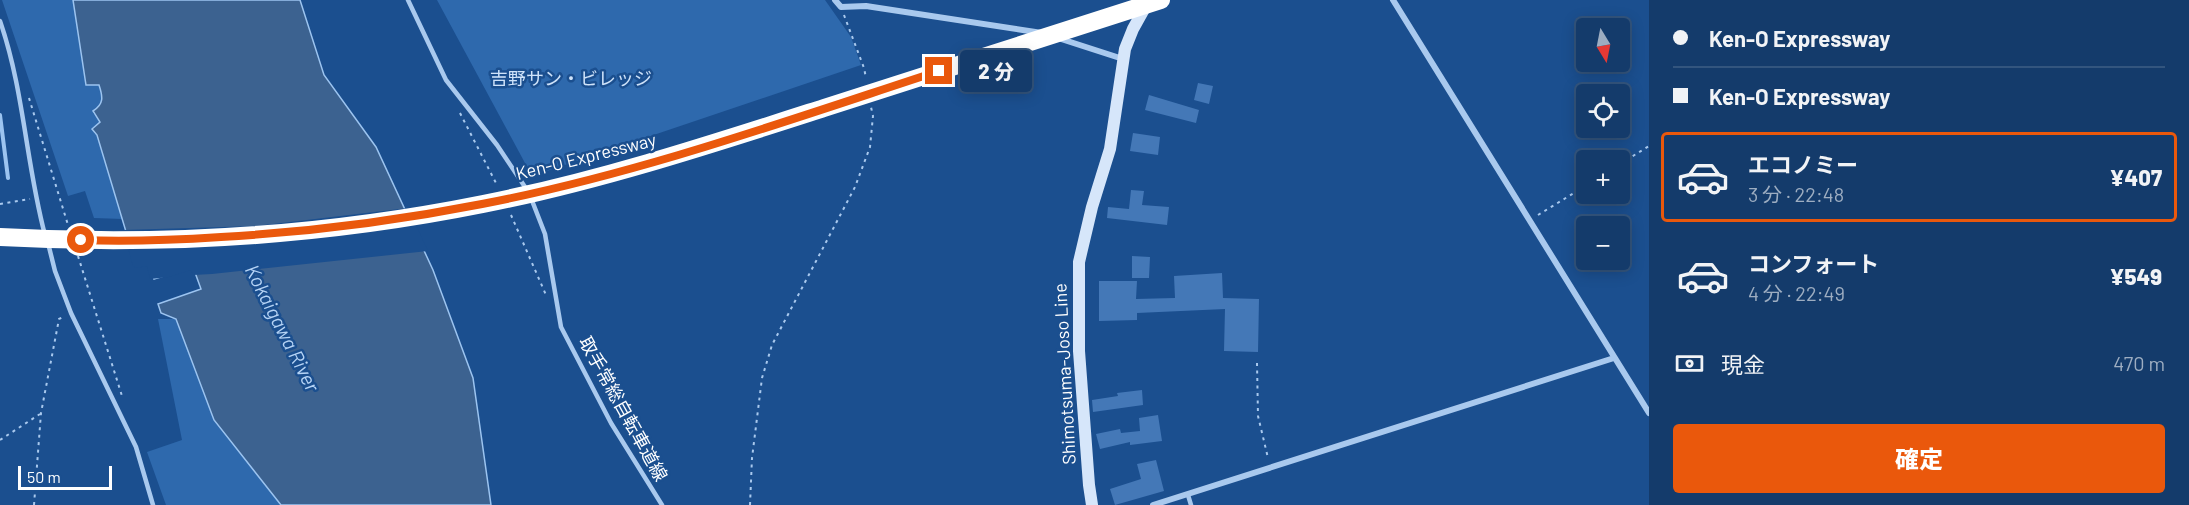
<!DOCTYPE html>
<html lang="ja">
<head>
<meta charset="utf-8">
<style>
	body { margin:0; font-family:Barlow,"Noto Sans JP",sans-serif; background:#1d4271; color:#f1f3f6; height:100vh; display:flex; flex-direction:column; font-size:22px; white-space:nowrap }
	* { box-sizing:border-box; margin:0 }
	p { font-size:20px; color:#9dadc1 }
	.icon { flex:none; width:33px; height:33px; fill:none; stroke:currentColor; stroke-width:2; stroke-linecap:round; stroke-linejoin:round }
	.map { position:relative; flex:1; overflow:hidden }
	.panel { display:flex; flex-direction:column; background:#143b6b; width:540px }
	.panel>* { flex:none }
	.hud { display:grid; align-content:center; height:132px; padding:0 24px; background:#143b6b }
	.needle { width:39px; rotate:170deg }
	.controls { position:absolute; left:1576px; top:18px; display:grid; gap:12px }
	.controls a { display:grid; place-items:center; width:54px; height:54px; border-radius:6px; background:#143b6b; box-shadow:0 3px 15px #0003,0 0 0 2px #33557e; font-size:30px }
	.scale { position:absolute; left:18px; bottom:15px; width:94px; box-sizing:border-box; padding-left:6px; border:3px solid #fff; border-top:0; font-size:16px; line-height:21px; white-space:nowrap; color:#fff; -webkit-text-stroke:4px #1b4f8f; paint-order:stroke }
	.end { position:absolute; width:27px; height:27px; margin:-14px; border:8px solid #ea580c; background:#fff; box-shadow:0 0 0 3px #fff }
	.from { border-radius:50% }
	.bubble { position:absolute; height:42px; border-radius:6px; background:#143b6b; box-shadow:0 3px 15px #0003,0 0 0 2px #33557e; font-size:20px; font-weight:800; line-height:42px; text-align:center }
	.hud b { display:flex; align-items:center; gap:21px; height:57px; font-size:22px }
	.hud b+b { border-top:2px solid #33557e }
	.hud i { width:15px; height:15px; background:#f1f3f6 }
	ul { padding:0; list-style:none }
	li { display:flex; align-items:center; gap:18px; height:90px; margin:0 12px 9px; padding:0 12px; border:3px solid transparent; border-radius:6px }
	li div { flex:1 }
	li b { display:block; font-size:22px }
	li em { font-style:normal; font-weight:800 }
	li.active { border-color:#ea580c }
	li>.icon { width:54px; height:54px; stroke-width:1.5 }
	.pay { display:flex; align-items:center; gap:15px; height:66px; padding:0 24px; font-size:22px }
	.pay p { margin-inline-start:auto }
	.cta { display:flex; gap:12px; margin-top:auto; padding:12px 24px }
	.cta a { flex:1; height:69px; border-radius:6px; background:#ea580c; color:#fff; font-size:24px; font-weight:800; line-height:69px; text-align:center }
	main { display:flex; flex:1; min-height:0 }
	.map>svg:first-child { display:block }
	.green { fill:#2e69ad }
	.water { fill:#3c6290; stroke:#9cc4f0; stroke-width:1.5 }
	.pier { fill:#1b4f8f }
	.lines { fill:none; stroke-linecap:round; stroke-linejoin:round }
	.stream { stroke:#9cc4f0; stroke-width:4 }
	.building { fill:#4478b7 }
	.path { stroke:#a9c9ee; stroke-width:2; stroke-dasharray:3 4.5; stroke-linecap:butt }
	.service { stroke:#a9c9ee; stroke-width:4.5 }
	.minor { stroke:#a9c9ee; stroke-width:6 }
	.secondary { stroke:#d6e6fa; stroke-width:12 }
	.motorway-bridge { stroke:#fff; stroke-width:18 }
	.route { stroke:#ea580c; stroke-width:8 }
	.labels { text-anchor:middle; stroke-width:5; stroke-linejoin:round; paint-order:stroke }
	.park-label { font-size:18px; fill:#cfe3fa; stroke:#1b4f8f }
	.street-label { font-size:18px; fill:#fff; stroke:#1b4f8f }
	.water-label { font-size:20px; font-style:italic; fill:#b5d3f5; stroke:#1b4f8f }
</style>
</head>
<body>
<main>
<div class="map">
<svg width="1649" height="505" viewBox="0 0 1649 505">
	<rect width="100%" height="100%" fill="#1b4f8f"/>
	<!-- green -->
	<path class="green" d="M 2,0 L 73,0 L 87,85 L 99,85 C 104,99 102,103 93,113 L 100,122 L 94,133 L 97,135 L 123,219 L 94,218 L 85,191 L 68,196 Z
		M 437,0 L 825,0 L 851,37 L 861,65 L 532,176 Z
		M 158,319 L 176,319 L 214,420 L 281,505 L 166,505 L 147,452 L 182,440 Z"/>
	<!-- water -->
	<path class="water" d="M 73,0 L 300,0 L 324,75 L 376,147 L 433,270 L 473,378 L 491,505 L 281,505 L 214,420 L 176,319 L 161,313 L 158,304 L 201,289 L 193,267 L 154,279 L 149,263 L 136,265 L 97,135 L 92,129 L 100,122 L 93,111 C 104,104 103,97 99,85 L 86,85 Z"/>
	<!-- pier -->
	<path class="pier" d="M 408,208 L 428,251 L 212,274 L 193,275 L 191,270 L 169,277 L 150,279 L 147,266 L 136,268 L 133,266 L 123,230 L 256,226 Z"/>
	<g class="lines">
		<!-- stream -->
		<path class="stream" d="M 0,115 L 8,178"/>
	</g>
	<!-- building -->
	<path class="building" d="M 1198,83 L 1213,86 L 1209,104 L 1194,100 Z
		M 1149,95 L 1199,110 L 1196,123 L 1145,110 Z
		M 1133,133 L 1160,137 L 1158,155 L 1130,151 Z
		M 1131,190 L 1144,191 L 1142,205 L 1169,207 L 1167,225 L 1107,218 L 1108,207 L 1129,209 Z
		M 1132,256 L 1150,257 L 1149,278 L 1132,278 Z
		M 1222,273 L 1223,298 L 1259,299 L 1258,352 L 1224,351 L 1225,309 L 1137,313 L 1137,320 L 1099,321 L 1099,281 L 1137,281 L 1136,299 L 1175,298 L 1174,276 Z
		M 1142,390 L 1143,405 L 1093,412 L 1092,400 L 1118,396 L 1117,393 Z
		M 1158,415 L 1162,441 L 1130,445 L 1130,442 L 1100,449 L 1096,434 L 1120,429 L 1121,433 L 1140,431 L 1139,418 Z
		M 1156,460 L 1164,491 L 1115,505 L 1110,489 L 1141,479 L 1137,464 Z"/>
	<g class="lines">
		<!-- path -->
		<path class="path" d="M 844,15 L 864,68 L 866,78
			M 29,98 L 68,225
			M 460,113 L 497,185
			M 1620,164 L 1649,146
			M 0,204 L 30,199
			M 511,215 L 546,295
			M 1538,215 L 1587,185
			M 78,256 L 122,396
			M 1257,363 L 1258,416 L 1268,458
			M 0,440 L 40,414
			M 34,505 L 41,413 L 59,319 L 63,317
			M 750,505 L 752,458 L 762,378 L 772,345 L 855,187 L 870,147 L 873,116 L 871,107"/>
		<!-- service -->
		<path class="service" d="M 408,0 L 446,80 L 497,145 L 527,190
			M 0,21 C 24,90 26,164 45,235
			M 531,198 L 545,234 L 561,327 L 611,423 L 662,505
			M 48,243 L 55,271 L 71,313 L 136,447 L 153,505
			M 1188,495 L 1191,505"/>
		<!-- minor -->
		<path class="minor" d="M 835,0 L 841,7 L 866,6 L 1042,33
			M 1393,0 L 1649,413
			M 1058,38 L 1123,59
			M 1153,505 L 1614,358"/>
		<!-- secondary -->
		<path class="secondary" d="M 1092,505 L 1089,485 L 1079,351 L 1079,262 L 1092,207 L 1110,149 L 1125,49 L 1133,29 L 1148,2"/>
		<!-- motorway-bridge -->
		<path class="motorway-bridge" d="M 0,237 C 162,246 324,236 483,204 C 599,181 712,144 824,108 C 936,72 1049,36 1161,0"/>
	</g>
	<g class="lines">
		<!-- route -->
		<path class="route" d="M 81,240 C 127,242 175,240 221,237 C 309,232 396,221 482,204 C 638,174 789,120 939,71"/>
	</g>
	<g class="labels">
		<!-- park labels -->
		<g class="park-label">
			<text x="571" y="85">吉野サン・ビレッジ</text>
		</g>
		<!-- street labels -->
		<g class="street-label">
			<text transform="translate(586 157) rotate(-14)" y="6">Ken-O Expressway</text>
			<text transform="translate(1065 374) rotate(-93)" y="6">Shimotsuma-Joso Line</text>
			<text transform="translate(623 409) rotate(61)" y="6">取手常総自転車道線</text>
		</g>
		<!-- water labels -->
		<g class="water-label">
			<text transform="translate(282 328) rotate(63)" y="7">Kokaigawa River</text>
		</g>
	</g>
</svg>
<div class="controls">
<a><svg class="needle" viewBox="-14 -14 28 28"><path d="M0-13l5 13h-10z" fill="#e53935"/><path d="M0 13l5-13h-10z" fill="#9dadc1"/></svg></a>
<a><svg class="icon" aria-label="locate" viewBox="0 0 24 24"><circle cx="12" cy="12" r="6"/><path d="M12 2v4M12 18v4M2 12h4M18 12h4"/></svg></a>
<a>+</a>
<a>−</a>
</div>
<div class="scale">50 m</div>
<i class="end from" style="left:81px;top:240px"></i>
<i class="end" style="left:939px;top:71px"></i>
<div class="bubble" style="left:960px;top:50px;width:72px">2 分</div>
</div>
<section class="panel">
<div class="hud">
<b><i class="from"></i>Ken-O Expressway</b>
<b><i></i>Ken-O Expressway</b>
</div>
<ul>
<li class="active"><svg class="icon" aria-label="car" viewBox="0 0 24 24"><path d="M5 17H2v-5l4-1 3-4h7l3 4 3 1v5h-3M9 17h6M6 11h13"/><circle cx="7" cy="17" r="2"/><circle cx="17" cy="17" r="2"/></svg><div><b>エコノミー</b><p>3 分 · 22:48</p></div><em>¥407</em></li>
<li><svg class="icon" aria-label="car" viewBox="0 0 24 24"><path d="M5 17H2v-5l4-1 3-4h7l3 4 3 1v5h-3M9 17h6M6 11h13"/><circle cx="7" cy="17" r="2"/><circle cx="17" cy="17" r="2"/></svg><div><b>コンフォート</b><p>4 分 · 22:49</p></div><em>¥549</em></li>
</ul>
<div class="pay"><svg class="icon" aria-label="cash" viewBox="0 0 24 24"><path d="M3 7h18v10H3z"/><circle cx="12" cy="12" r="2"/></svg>現金<p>470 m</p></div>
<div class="cta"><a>確定</a></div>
</section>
</main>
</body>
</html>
